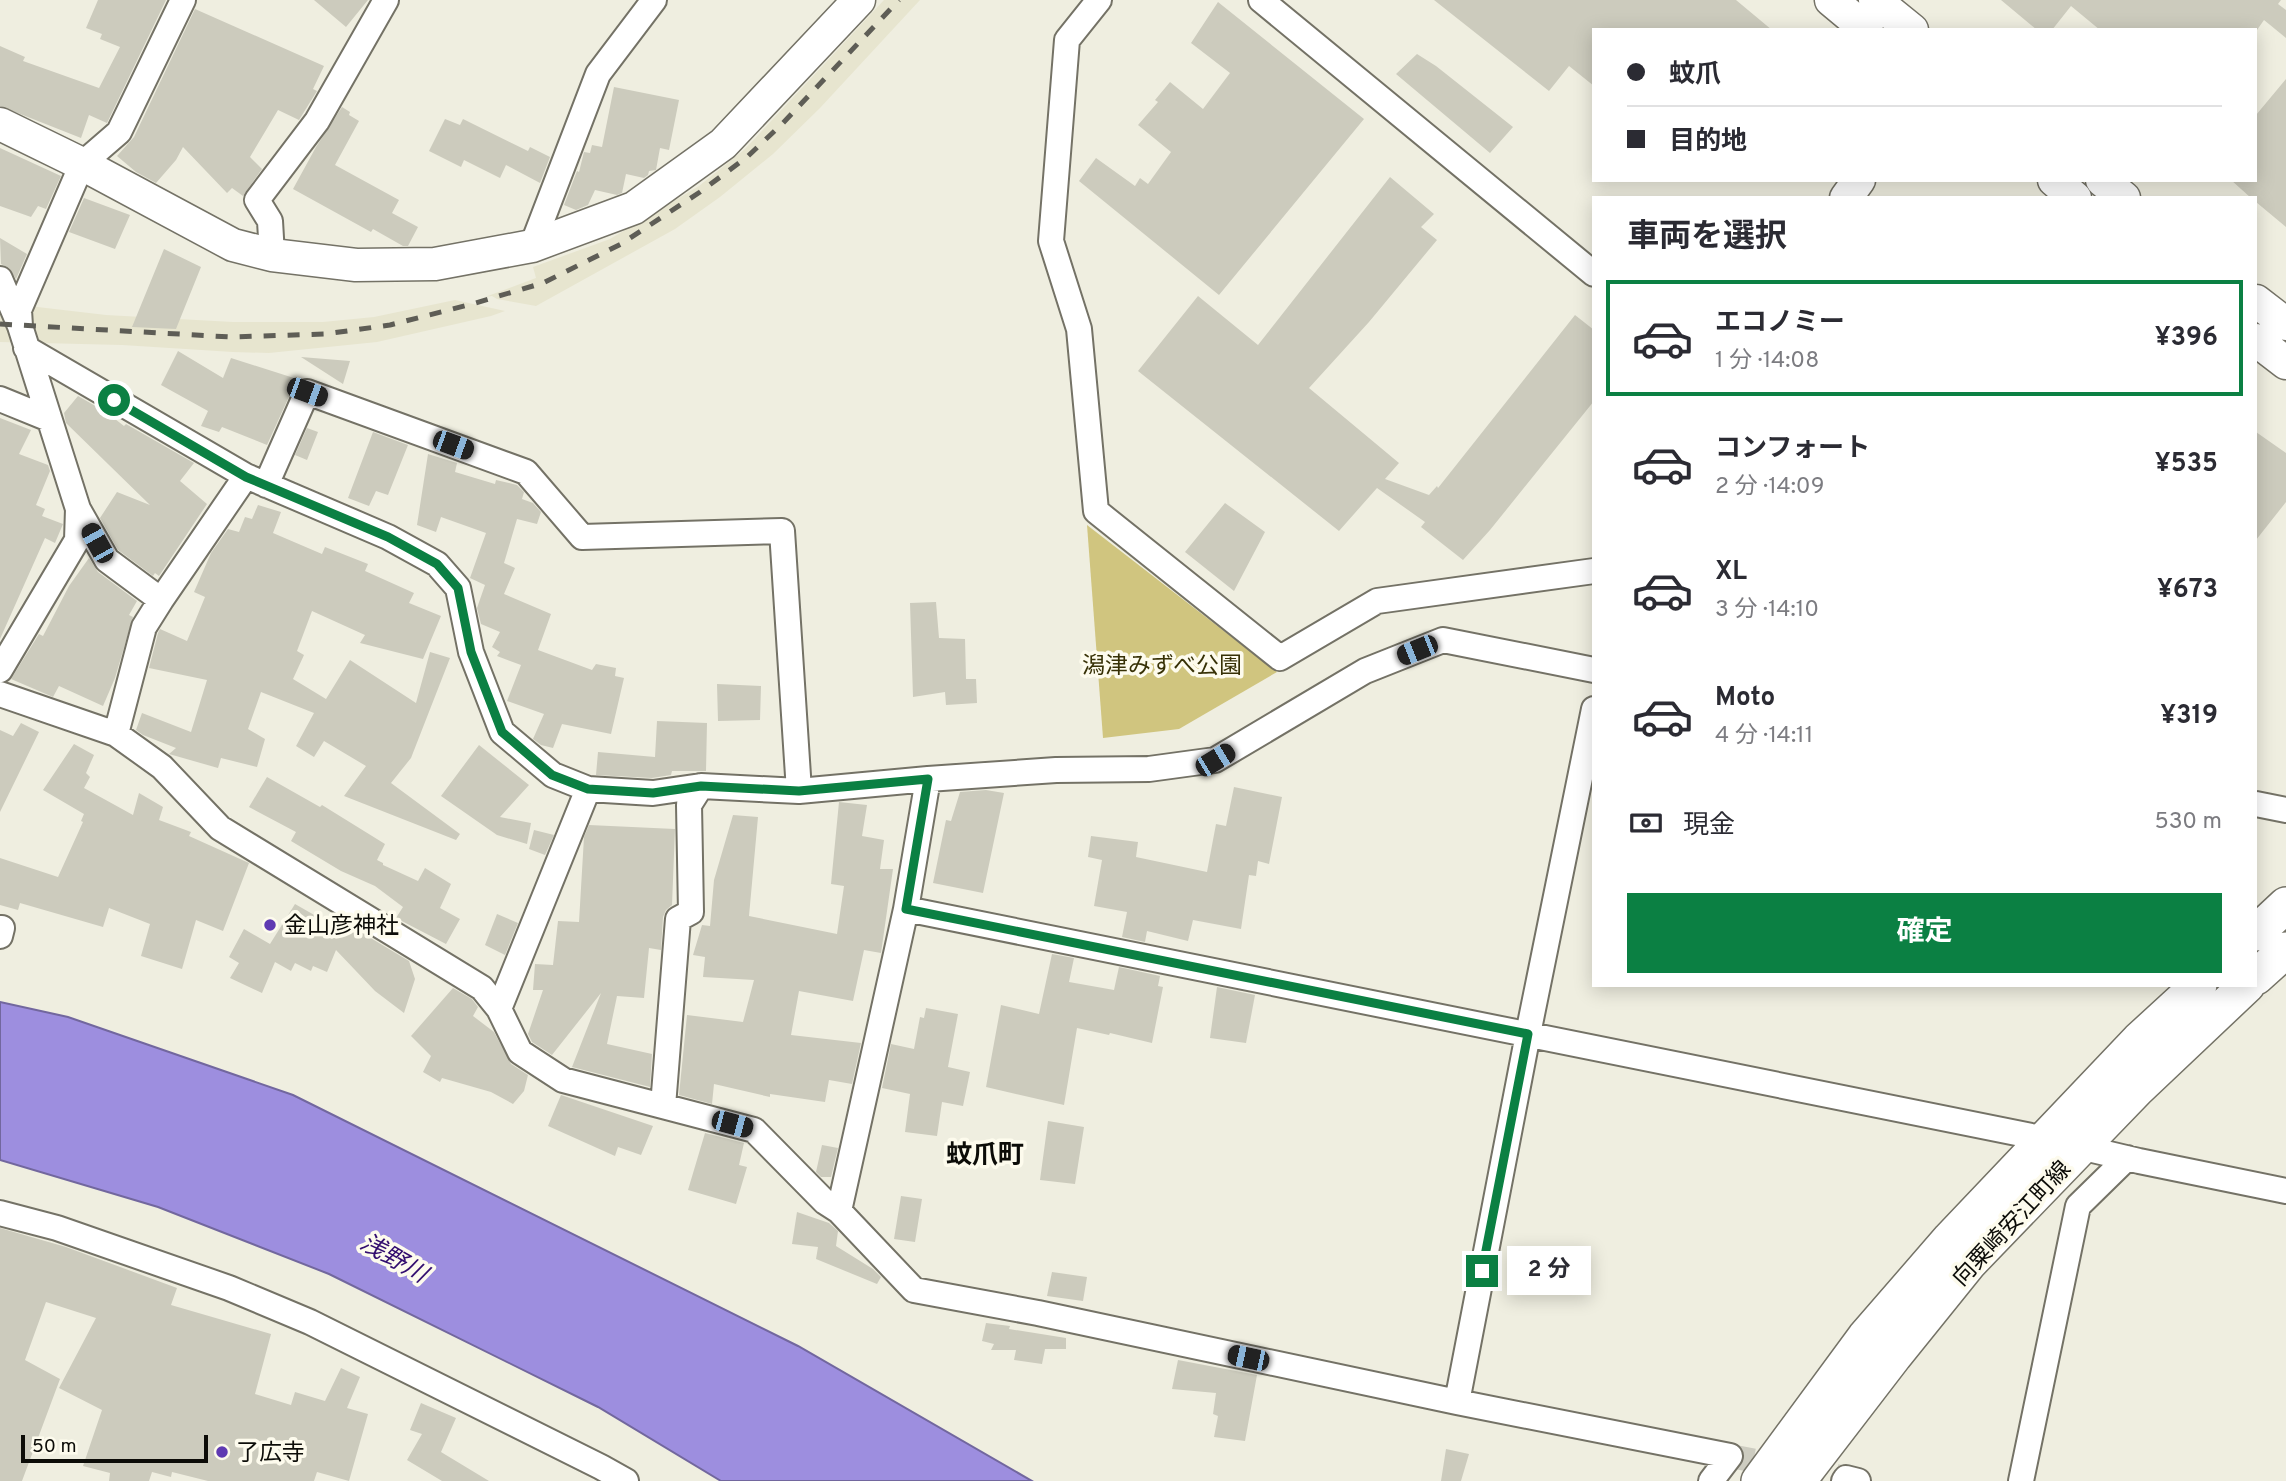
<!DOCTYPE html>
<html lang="ja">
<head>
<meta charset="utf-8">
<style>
	body { margin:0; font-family:Overpass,"Noto Sans JP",sans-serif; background:#f7f7f7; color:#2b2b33; height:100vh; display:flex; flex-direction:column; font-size:26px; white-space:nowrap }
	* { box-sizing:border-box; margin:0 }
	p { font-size:23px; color:#7c7c81 }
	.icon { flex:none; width:38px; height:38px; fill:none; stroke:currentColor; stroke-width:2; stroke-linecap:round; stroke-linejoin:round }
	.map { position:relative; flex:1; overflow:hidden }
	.details { position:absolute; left:1592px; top:196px; width:665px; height:791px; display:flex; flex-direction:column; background:#fff; border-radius:0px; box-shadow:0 4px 18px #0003 }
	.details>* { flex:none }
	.top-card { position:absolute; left:1592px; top:28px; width:665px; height:154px; border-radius:0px; box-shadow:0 4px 18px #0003; display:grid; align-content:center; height:154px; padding:0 35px; background:#fff }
	.scale { position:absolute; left:21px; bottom:18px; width:187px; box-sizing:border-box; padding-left:7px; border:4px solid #0c0c08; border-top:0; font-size:19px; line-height:24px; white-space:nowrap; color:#0c0c08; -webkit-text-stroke:5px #fdfbed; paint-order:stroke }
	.end { position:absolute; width:32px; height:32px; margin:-16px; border:9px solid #0b8043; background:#fff; box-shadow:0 0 0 4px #fff }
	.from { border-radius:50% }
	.bubble { position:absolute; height:49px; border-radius:0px; background:#fff; box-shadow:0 4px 18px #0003; font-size:23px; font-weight:700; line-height:49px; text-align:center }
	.car { position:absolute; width:21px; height:42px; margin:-21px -10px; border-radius:9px; box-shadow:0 0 5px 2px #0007; background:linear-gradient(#222 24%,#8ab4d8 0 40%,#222 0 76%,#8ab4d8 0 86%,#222 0) }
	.top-card b { display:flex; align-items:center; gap:24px; height:66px; font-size:26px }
	.top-card b+b { border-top:2px solid #e1e1e2 }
	.top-card i { width:18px; height:18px; background:#2b2b33 }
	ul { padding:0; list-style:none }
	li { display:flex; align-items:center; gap:21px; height:116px; margin:0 14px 10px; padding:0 21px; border:4px solid transparent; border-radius:0px }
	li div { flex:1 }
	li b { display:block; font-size:26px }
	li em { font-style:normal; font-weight:700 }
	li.active { border-color:#0b8043 }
	li>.icon { width:63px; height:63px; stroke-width:1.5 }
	h2 { padding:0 35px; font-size:32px; line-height:84px }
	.pay { display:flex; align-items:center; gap:18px; height:77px; padding:0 35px; font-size:26px }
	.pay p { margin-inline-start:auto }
	.primary-button { display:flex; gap:14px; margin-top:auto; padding:14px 35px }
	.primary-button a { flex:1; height:80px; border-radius:0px; background:#0b8043; color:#fff; font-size:28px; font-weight:700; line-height:80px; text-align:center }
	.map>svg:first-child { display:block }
	.built { fill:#e7e5cf }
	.green { fill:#d0c57f }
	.water { fill:#9d8edf; stroke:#72679e; stroke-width:2 }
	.building { fill:#cccbbd }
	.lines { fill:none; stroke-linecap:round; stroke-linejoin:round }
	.minor-tunnel { stroke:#cdccc0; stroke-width:24; stroke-dasharray:24 12; stroke-linecap:butt }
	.minor-casing { stroke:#747266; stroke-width:28 }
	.tertiary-casing { stroke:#747266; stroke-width:35 }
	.secondary-casing { stroke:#747266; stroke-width:38 }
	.minor { stroke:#fff; stroke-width:24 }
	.tertiary { stroke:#fff; stroke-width:32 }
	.secondary { stroke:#fff; stroke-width:35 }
	.rail { stroke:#5e5d56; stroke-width:5; stroke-dasharray:12 12; stroke-linecap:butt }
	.route { stroke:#0b8043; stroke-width:9 }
	.poi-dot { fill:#5f3ab2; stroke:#fdfbed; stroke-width:2.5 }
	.labels { text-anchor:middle; stroke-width:7; stroke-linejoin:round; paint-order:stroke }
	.park-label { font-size:23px; fill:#373106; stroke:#fdfbed }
	.poi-label { font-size:23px; fill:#0c0c08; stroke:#fdfbed; text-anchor:start }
	.street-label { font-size:23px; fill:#0c0c08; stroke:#fdfbed }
	.water-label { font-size:24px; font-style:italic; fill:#330e6f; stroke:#fdfbed }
	.quarter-label { font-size:26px; font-weight:bold; fill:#0c0c08; stroke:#fdfbed }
</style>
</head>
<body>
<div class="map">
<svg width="2286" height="1481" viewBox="0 0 2286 1481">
	<rect width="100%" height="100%" fill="#efeee0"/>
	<!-- built -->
	<path class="built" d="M 884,0 L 920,0 L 820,108 L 773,154 L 720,197 L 675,229 L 536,306 L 497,299 L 492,296 L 485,297 L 536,278 L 533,267 L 610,239 L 699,186 L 745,149 Z
		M 0,299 L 29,306 L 106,315 L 233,322 L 323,322 L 374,317 L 455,300 L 505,311 L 491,316 L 377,342 L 269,353 L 233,352 L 122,345 L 0,342 Z"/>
	<!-- green -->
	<path class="green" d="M 1087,525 L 1277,672 L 1179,729 L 1103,738 Z"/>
	<!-- water -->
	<path class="water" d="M 0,1002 L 68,1017 L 293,1095 L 798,1346 L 1032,1481 L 721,1481 L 598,1407 L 329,1274 L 158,1207 L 0,1160 Z"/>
	<!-- building -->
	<path class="building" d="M 98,0 L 166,0 L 107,123 L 89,115 L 81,138 L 0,106 L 0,46 L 25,57 L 23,61 L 99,88 L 120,47 L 100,39 L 102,34 L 86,28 Z
		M 314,0 L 368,0 L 346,27 Z
		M 1434,0 L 1736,0 L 1772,30 L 1594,30 L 1594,86 L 1569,66 L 1549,91 Z
		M 2001,0 L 2281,0 L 2278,4 L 2286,10 L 2286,38 L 2264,20 L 2257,30 L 2100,30 L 2071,6 L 2052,30 L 2037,30 Z
		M 1218,2 L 1364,119 L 1219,295 L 1079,181 L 1096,158 L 1135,186 L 1140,178 L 1148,184 L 1171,152 L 1138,125 L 1158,102 L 1155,100 L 1170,82 L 1203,109 L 1230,73 L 1191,43 Z
		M 195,9 L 324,66 L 313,89 L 317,91 L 299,120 L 278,110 L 250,157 L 262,169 L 243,196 L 232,188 L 227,193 L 183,147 L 176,160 L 156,183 L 136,172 L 117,156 L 134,137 Z
		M 1417,54 L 1436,66 L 1513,127 L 1490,153 L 1396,74 Z
		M 2286,79 L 2286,227 L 2256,202 L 2256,198 L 2251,198 L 2231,180 L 2256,180 L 2256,115 Z
		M 614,87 L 679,100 L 669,150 L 660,148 L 656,170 L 649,171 L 648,175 L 644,178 L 626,174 L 622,193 L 617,195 L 595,190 L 588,205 L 576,210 L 564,205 L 577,171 L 579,172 L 584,152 L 590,153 L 592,145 L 602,147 Z
		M 342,107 L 350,112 L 349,115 L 359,121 L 335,165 L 399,200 L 392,213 L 418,227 L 408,246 L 403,246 L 373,229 L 371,232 L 293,189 L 316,147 Z
		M 445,119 L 460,125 L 463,119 L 528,151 L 530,147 L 550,157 L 540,183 L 506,165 L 500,178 L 464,160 L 461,167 L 429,151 Z
		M 0,148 L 61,176 L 46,209 L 38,206 L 31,217 L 0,206 Z
		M 1390,177 L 1434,214 L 1421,227 L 1437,240 L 1369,322 L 1309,388 L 1399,463 L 1385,479 L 1429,495 L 1437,486 L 1438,488 L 1575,315 L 1594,330 L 1594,401 L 1490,530 L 1463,560 L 1421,527 L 1425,522 L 1377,488 L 1339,531 L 1138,371 L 1198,296 L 1258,345 Z
		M 84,198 L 130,215 L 115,249 L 69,232 Z
		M 0,238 L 27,254 L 16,279 L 9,268 L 1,264 Z
		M 164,249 L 201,267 L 176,329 L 132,327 Z
		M 178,351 L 223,378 L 231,358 L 297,379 L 267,445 L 222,427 L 219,432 L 201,426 L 208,411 L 161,385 Z
		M 301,357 L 350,361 L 343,384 Z
		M 78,396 L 106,412 L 124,426 L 126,424 L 194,463 L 180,481 L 207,504 L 159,576 L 155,573 L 153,576 L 118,550 L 100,518 L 117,492 L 150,505 L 66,423 L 64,413 Z
		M 0,418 L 31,430 L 19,454 L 48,465 L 50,471 L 36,505 L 45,509 L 42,516 L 63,524 L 55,543 L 45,538 L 0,639 Z
		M 307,428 L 318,432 L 307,460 L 295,455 Z
		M 373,432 L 408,445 L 388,495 L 376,491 L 369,506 L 348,498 Z
		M 2256,432 L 2286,453 L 2286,502 L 2256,540 Z
		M 428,454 L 457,463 L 455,472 L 495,484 L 496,480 L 517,485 L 524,492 L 522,499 L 533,503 L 541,512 L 537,524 L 517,519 L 504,563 L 515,568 L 504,594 L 551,614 L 538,650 L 592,670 L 596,664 L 616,668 L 615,676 L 624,678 L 611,734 L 562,724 L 553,748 L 541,745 L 533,739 L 544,714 L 507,701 L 521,665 L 497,656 L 500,652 L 492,647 L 500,632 L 481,624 L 477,608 L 485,585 L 470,578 L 486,533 L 441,517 L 436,532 L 417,525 Z
		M 1225,503 L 1265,532 L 1234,591 L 1185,552 Z
		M 258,505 L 281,512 L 273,533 L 322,554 L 325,547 L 368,564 L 365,571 L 414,593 L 409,603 L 441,616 L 423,659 L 360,643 L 365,635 L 312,611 L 297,651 L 304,655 L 293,679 L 326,699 L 350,660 L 416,703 L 430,652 L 450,658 L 411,758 L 391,783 L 460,834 L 456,840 L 344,796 L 366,766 L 324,741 L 314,757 L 296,746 L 314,713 L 261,692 L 248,729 L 265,739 L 257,767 L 221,758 L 218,768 L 169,754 L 176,748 L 143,735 L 136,730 L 142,713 L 191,732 L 207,680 L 149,668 L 158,633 L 160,629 L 187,641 L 205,597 L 194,592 L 211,553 L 228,529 L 239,532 L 245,517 L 252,519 Z
		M 89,558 L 98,572 L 137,601 L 129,615 L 133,617 L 115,678 L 103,706 L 59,686 L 53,697 L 11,679 L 39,634 L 43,636 L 69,586 Z
		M 936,602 L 939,638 L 965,639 L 966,679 L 976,679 L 977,703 L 946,705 L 945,692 L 913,697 L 910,603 Z
		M 717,684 L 761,686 L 760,720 L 718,721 Z
		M 657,721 L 707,723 L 706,771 L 672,771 L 671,775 L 652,778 L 596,775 L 598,752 L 655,757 Z
		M 21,723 L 39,732 L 0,812 L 0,730 L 13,736 Z
		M 74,744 L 94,755 L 86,773 L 90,777 L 84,788 L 133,815 L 139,793 L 163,807 L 159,820 L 191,832 L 189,836 L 249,863 L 223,931 L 196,920 L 182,969 L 141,956 L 150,924 L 109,908 L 103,927 L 20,903 L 18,910 L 0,905 L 0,858 L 58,877 L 83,822 L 81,821 L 84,814 L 43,790 Z
		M 479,745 L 529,785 L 500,817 L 531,823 L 527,844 L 497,835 L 441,796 Z
		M 267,777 L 320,807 L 322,805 L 385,844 L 377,860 L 383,863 L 383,865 L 418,881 L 425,868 L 451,884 L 440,908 L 460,919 L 446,944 L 396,918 L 403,907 L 375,886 L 341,871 L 291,841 L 296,832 L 249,807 Z
		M 1234,787 L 1282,797 L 1269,864 L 1258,861 L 1256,876 L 1249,875 L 1241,929 L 1193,920 L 1188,941 L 1147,931 L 1145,942 L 1122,937 L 1127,912 L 1094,906 L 1102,860 L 1088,857 L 1091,836 L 1138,842 L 1136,857 L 1207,872 L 1216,824 L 1226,826 Z
		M 986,790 L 1004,793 L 983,893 L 933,883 L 946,820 L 951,821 L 960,792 Z
		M 839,802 L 867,805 L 862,836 L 884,840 L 880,869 L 893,869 L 881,953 L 864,950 L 853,1001 L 799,991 L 791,1035 L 861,1043 L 852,1084 L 829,1080 L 825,1102 L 770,1094 L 770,1097 L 714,1084 L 712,1104 L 679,1095 L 687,1015 L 743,1022 L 754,980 L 703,977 L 705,957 L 693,955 L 702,925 L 710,926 L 714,880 L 733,815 L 758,817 L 749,916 L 837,934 L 844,886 L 831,884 Z
		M 589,825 L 675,829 L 672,905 L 666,910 L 663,917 L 661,950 L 649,948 L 644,998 L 617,996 L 607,1044 L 652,1054 L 650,1087 L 572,1067 L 601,993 L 552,1055 L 532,1042 L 528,1034 L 543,990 L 533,990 L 535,964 L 553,965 L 558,921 L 579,922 L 584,837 Z
		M 534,830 L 554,835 L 545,855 L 529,849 Z
		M 295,904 L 330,924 L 334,916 L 409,961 L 415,979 L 404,1013 L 375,991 L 336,950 L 327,972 L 313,966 L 311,971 L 295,963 L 291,971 L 275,962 L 262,993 L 230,978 L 239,963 L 229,957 L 244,929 L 270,944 Z
		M 497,914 L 518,923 L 505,955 L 485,945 Z
		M 1052,954 L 1074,958 L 1069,982 L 1114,990 L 1119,967 L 1160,976 L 1158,986 L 1163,987 L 1152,1043 L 1110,1033 L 1109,1035 L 1077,1028 L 1064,1105 L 986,1087 L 1001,1005 L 1039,1014 Z
		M 1217,987 L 1255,995 L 1246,1043 L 1210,1038 Z
		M 453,988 L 472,999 L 478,1007 L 473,1016 L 494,1032 L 511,1064 L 528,1075 L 524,1091 L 513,1104 L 491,1092 L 442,1078 L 440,1082 L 423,1072 L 431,1056 L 411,1036 Z
		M 926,1008 L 958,1014 L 948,1067 L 970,1072 L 963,1106 L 942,1102 L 937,1136 L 905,1132 L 910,1094 L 882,1088 L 891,1044 L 914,1049 L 920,1017 L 924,1018 Z
		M 561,1095 L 653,1126 L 641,1155 L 618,1147 L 615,1156 L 548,1126 Z
		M 1048,1121 L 1084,1127 L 1075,1184 L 1040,1180 Z
		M 705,1133 L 744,1143 L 739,1165 L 747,1167 L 736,1204 L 688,1190 Z
		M 822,1145 L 838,1148 L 831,1177 L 821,1177 L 816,1172 Z
		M 901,1196 L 922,1199 L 915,1242 L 894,1239 Z
		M 797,1212 L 829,1223 L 838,1231 L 836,1246 L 873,1269 L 881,1277 L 877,1284 L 816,1259 L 818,1247 L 792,1244 Z
		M 0,1228 L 66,1247 L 177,1288 L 171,1305 L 271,1334 L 255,1394 L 291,1405 L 295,1392 L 325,1401 L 341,1368 L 360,1377 L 347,1408 L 368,1414 L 349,1481 L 317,1472 L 314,1481 L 208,1481 L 172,1472 L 171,1477 L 152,1472 L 149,1481 L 109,1481 L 110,1473 L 83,1466 L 102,1410 L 59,1388 L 96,1318 L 46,1302 L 25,1360 L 60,1379 L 22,1481 L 0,1481 Z
		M 1052,1272 L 1087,1277 L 1083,1301 L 1047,1296 Z
		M 986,1323 L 1010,1326 L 1009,1329 L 1066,1338 L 1066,1349 L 1045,1349 L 1042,1364 L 1014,1360 L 1016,1350 L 991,1350 L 994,1344 L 982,1341 Z
		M 1178,1360 L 1257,1375 L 1245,1441 L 1214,1437 L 1218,1416 L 1213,1414 L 1216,1393 L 1172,1389 Z
		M 421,1403 L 456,1418 L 441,1452 L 489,1481 L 442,1481 L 407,1460 L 422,1434 L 410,1430 Z
		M 1446,1449 L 1469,1454 L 1461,1481 L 1441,1481 Z"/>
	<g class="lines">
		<!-- minor-tunnel -->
		<path class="minor-tunnel" d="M 1730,1456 L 1846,1478"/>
		<!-- minor casing -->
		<g class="minor-casing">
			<path id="minor" d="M 1099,0 L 1067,40 L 1051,241 L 1079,329 L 1096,511 L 1280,658 L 1377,601 L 1594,571
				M 1261,0 L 1594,274
				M 532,246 L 598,74 L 654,0
				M 272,255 L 270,221 L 257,200 L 317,121 L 386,0
				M 0,279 L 20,326 L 78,509 L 107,560 L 161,600 L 246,476 L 388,537 L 437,564 L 458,588 L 471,652 L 502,732 L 553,775 L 588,789 L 653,793 L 701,786 L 799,791 L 928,779 L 1056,770 L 1149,769 L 1215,760 L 1365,671 L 1443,640 L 1594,670
				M 20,326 L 19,310 L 82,164 L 119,132 L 183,0
				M 26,348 L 246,476
				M 0,399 L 49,419
				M 266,485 L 307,392 L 526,472 L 582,537 L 782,531 L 799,791
				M 0,670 L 77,540 L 78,509
				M 0,694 L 116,734 L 162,767 L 220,828 L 482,988 L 499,1009 L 520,1052 L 563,1080 L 754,1130 L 825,1202 L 839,1211 L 914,1290 L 1038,1313 L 1457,1402 L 1730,1456 L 1711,1481
				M 116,734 L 144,627 L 161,600
				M 928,779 L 906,909 L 2046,1139 L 2139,1161 L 2286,1191
				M 2256,804 L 2286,810
				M 0,928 L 2,928 L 0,936
				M 499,1009 L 588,789
				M 663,1106 L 678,919 L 691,912 L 689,805 L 701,786
				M 839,1211 L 906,909
				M 0,1213 L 57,1228 L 229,1288 L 310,1322 L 601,1467 L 626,1481
				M 1457,1402 L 1528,1034 L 1594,709
				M 1844,1481 L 1846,1478 L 1858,1481
				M 2021,1481 L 2078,1206 L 2127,1158"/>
		</g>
		<!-- tertiary casing -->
		<g class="tertiary-casing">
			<path id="tertiary" d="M 1831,0 L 1867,30
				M 1875,0 L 1912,30
				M 0,124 L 82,164 L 233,245 L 272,255 L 356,265 L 435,264 L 532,246 L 634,208 L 723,144 L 859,0
				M 2054,180 L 2075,198
				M 2102,180 L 2124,198
				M 1846,198 L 1859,180
				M 2256,301 L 2286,324
				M 2256,340 L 2286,363"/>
		</g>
		<!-- secondary casing -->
		<g class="secondary-casing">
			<path id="secondary" d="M 2256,933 L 2286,905
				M 2256,977 L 2286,950
				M 1759,1481 L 1865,1337 L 1950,1239 L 2139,1040 L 2199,985
				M 1798,1481 L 1894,1356 L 1969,1263 L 2136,1090 L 2247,985"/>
		</g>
		<!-- minor -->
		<use href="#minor" class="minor"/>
		<!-- tertiary -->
		<use href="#tertiary" class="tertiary"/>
		<!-- secondary -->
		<use href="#secondary" class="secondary"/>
		<!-- rail -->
		<path class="rail" d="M 0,324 L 231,337 L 325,334 L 390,325 L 472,304 L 543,283 L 621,244 L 700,192 L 747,157 L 783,123 L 899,0"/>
	</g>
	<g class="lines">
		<!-- route -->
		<path class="route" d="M 114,400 L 246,477 L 388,537 L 437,564 L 458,588 L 471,652 L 502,732 L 552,775 L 588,789 L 653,793 L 701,786 L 799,791 L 928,779 L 906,909 L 1528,1034 L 1482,1271"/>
	</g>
	<!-- markers -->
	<g class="poi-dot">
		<circle cx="270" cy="925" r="7"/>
		<circle cx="222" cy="1452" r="7"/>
	</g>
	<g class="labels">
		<!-- park labels -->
		<g class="park-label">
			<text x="1162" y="673">潟津みずべ公園</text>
		</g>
		<!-- poi labels -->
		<g class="poi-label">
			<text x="284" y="933">金山彦神社</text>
			<text x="236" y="1460">了広寺</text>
		</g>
		<!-- street labels -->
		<g class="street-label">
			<text transform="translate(2011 1223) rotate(-47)" y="8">向粟崎安江町線</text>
		</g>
		<!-- water labels -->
		<g class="water-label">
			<text transform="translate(394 1258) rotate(30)" y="8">浅野川</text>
		</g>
		<!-- quarter labels -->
		<g class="quarter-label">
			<text x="985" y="1163">蚊爪町</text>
		</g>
	</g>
</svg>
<div class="scale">50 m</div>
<i class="end from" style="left:114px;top:400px"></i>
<i class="end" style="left:1482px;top:1271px"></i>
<div class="bubble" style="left:1507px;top:1246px;width:84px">2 分</div>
<i class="car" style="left:307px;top:392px;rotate:110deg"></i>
<i class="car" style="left:453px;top:445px;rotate:110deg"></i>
<i class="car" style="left:97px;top:543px;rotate:331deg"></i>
<i class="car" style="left:1417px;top:650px;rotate:248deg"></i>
<i class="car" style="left:1215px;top:760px;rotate:59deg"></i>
<i class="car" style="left:732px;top:1124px;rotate:105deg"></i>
<i class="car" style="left:1248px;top:1358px;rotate:282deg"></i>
<div class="top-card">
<b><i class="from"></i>蚊爪</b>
<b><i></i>目的地</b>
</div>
<section class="details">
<h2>車両を選択</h2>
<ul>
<li class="active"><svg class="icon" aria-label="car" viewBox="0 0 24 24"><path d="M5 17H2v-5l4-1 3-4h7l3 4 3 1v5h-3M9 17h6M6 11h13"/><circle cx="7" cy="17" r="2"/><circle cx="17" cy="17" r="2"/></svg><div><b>エコノミー</b><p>1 分 · 14:08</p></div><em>¥396</em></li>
<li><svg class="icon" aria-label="car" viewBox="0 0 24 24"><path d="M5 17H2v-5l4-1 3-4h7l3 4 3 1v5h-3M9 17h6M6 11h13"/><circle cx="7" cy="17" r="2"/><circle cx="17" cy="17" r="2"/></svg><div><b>コンフォート</b><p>2 分 · 14:09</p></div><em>¥535</em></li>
<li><svg class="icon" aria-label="car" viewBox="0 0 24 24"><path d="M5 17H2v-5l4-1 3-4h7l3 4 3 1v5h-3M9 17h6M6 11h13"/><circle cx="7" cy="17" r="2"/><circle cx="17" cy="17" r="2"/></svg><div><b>XL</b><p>3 分 · 14:10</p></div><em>¥673</em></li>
<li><svg class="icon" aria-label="car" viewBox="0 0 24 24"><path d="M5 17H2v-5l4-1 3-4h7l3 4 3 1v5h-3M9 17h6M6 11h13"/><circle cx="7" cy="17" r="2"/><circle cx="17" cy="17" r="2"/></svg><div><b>Moto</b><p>4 分 · 14:11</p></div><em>¥319</em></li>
</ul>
<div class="pay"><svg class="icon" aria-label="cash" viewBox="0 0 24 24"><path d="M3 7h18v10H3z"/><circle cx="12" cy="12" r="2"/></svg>現金<p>530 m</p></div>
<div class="primary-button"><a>確定</a></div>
</section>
</div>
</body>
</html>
